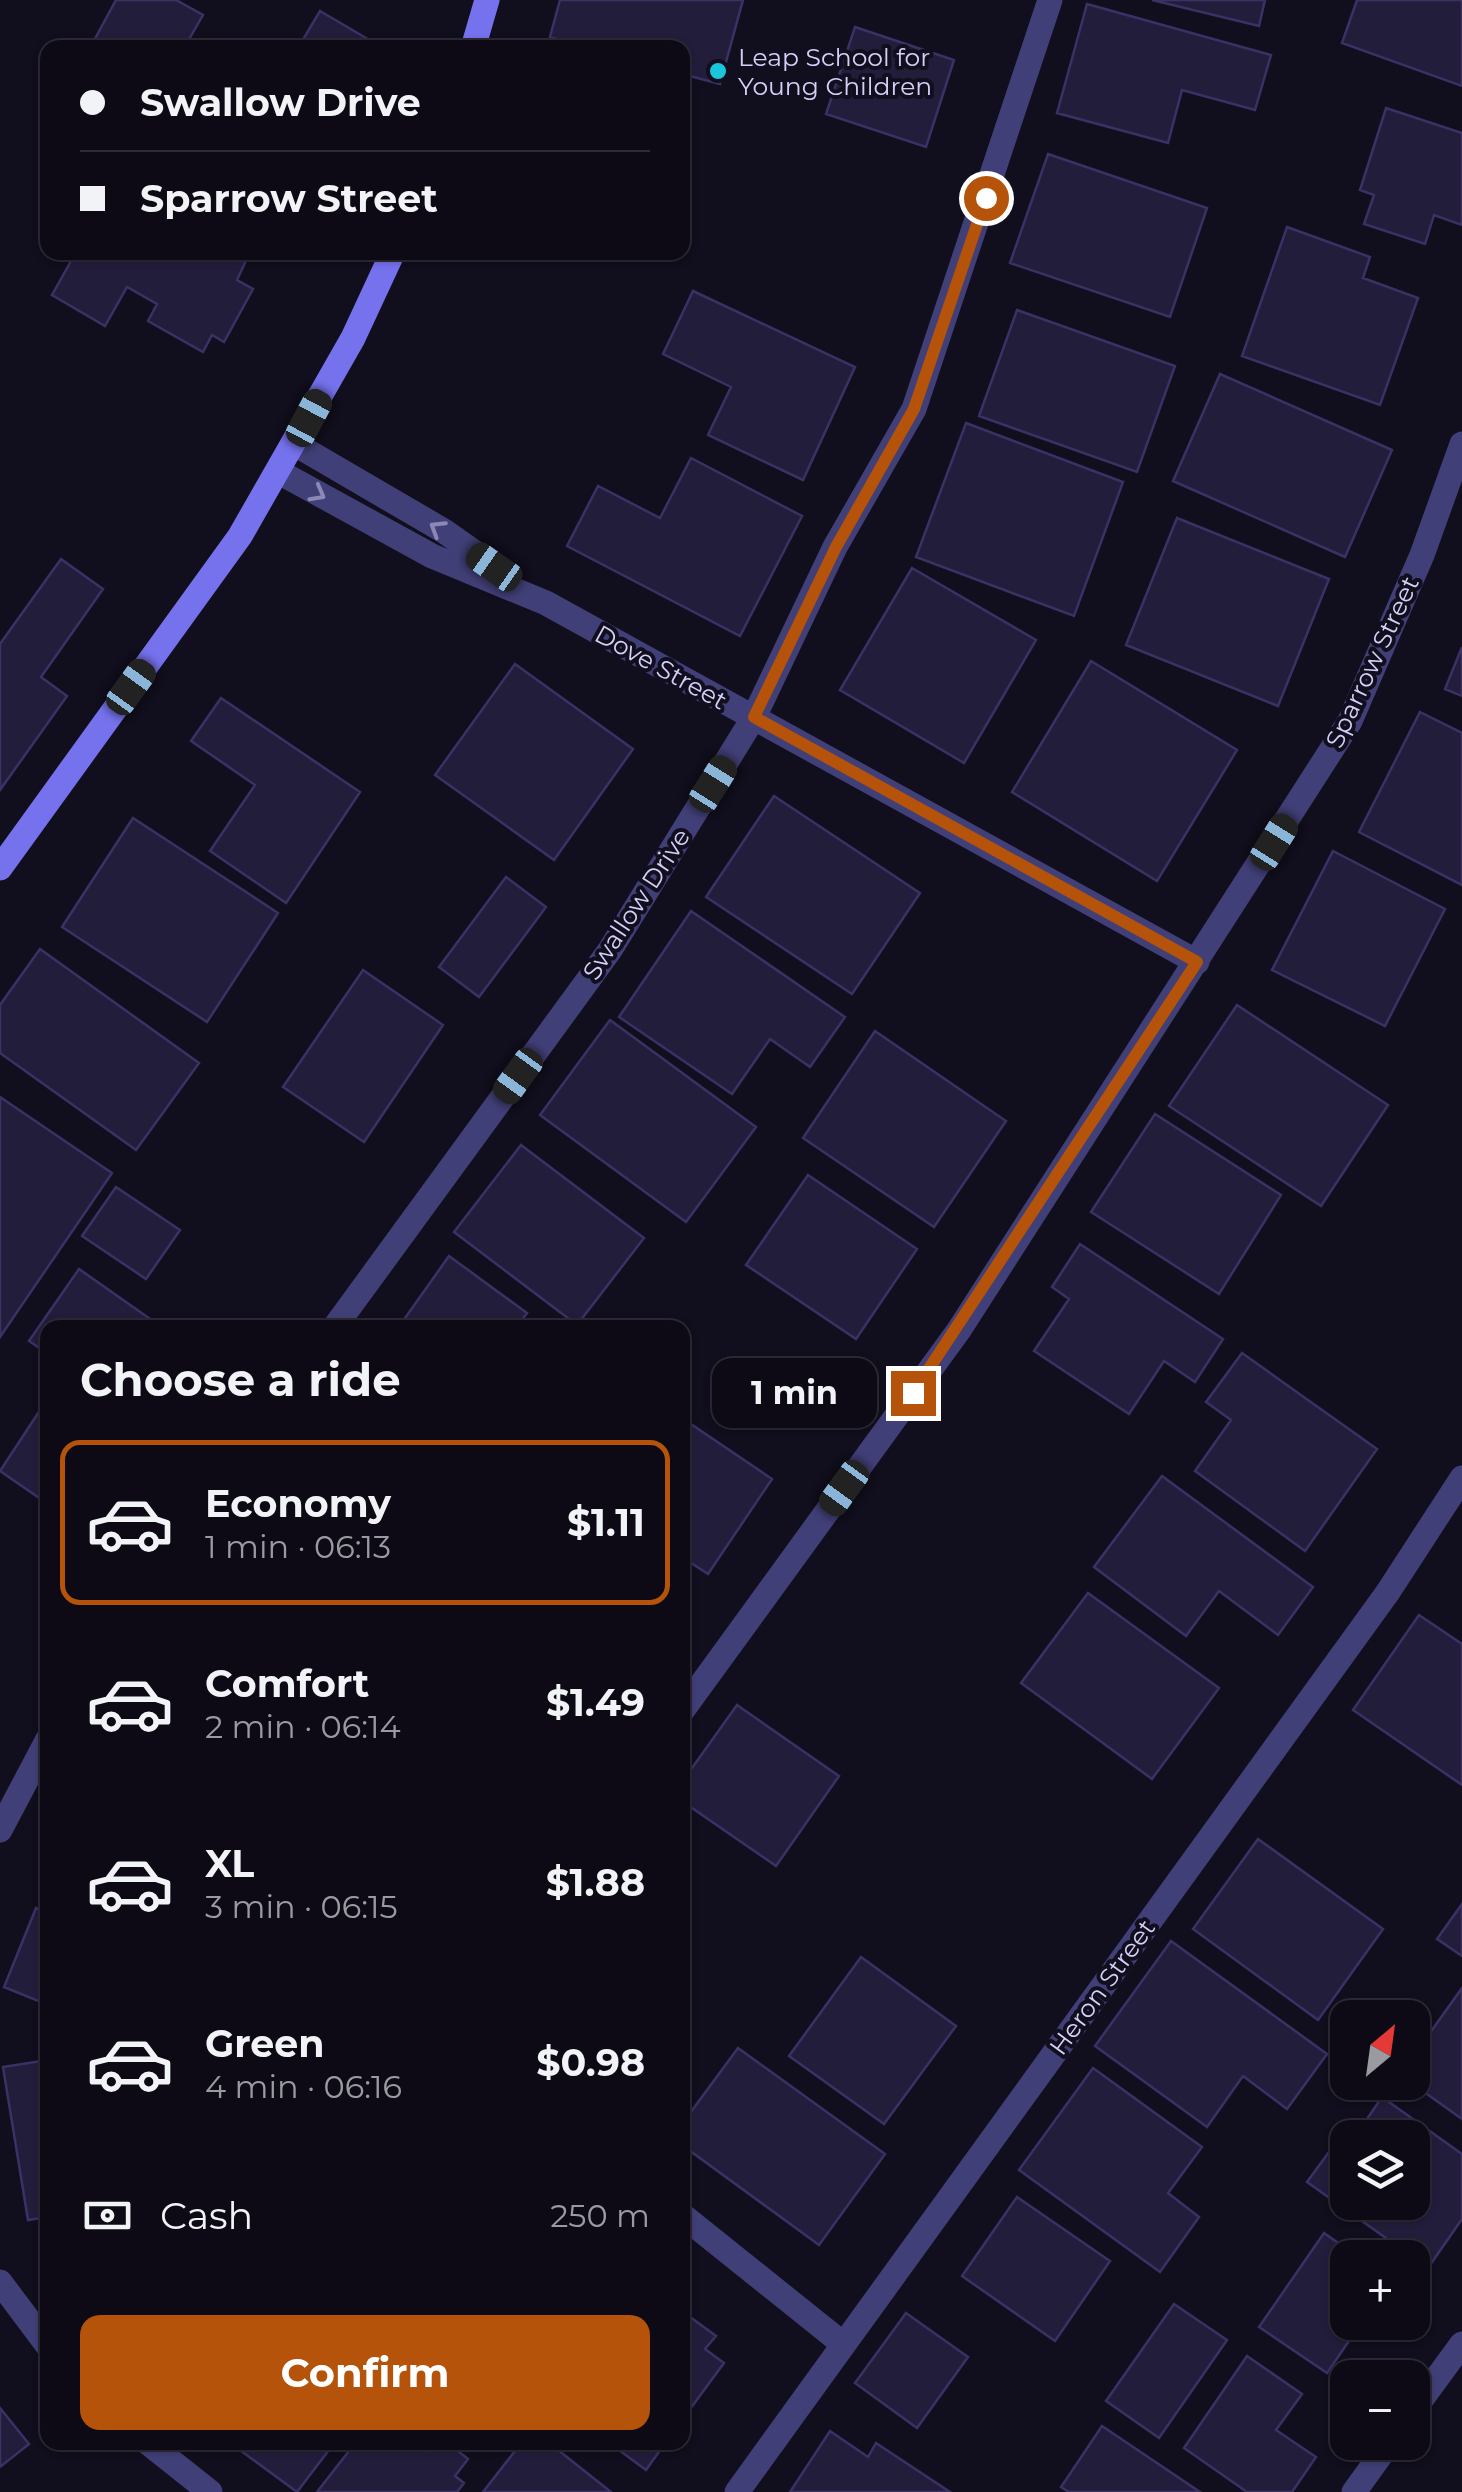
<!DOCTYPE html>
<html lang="en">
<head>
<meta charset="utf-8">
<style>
	body { margin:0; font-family:Montserrat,sans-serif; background:#16131f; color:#f1f3f6; height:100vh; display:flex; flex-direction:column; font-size:38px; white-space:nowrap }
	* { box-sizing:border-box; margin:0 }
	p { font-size:32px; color:#9a9aa1 }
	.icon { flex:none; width:55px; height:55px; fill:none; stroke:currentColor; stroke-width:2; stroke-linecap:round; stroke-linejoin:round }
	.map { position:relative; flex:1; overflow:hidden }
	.panel { position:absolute; left:40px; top:1320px; width:650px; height:1130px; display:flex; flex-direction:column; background:#0d0a16; border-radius:20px; box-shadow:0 2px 8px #0004,0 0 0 2px #2d2b35 }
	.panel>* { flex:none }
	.top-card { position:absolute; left:40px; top:40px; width:650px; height:220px; border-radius:20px; box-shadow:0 2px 8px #0004,0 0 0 2px #2d2b35; display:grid; align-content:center; height:220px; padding:0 40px; background:#0d0a16 }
	.needle { width:65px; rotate:29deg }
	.tools { position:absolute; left:1330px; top:2000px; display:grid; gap:20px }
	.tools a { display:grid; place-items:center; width:100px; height:100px; border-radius:20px; background:#0d0a16; box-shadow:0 2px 8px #0004,0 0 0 2px #2d2b35; font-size:50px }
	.end { position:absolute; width:45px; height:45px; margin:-22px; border:12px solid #b45309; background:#fff; box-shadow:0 0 0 5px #fff }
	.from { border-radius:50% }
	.bubble { position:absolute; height:70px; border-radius:20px; background:#0d0a16; box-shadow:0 2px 8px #0004,0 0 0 2px #2d2b35; font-size:32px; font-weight:700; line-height:70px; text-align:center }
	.car { position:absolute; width:30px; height:60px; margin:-30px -15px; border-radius:12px; box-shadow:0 0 8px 2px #0007; background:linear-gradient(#222 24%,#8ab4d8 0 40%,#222 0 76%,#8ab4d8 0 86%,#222 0) }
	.top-card b { display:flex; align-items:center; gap:35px; height:95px; font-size:38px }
	.top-card b+b { border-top:2px solid #2d2b35 }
	.top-card i { width:25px; height:25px; background:#f1f3f6 }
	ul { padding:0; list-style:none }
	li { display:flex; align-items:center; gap:30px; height:165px; margin:0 20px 15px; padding:0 20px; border:5px solid transparent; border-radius:20px }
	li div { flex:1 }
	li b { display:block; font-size:38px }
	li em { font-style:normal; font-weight:700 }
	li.selected { border-color:#b45309 }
	li>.icon { width:90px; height:90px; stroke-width:1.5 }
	h2 { padding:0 40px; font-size:45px; line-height:120px }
	.pay { display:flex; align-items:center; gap:25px; height:110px; padding:0 40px; font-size:38px }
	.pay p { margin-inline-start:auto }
	.action { display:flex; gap:20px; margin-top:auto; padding:20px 40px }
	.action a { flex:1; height:115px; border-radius:20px; background:#b45309; color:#fff; font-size:40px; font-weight:700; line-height:115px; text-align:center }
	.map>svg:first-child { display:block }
	.building { fill:#231d3c; stroke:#3c3165; stroke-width:2.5 }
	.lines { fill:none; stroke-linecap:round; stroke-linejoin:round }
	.street { stroke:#413f77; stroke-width:25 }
	.secondary { stroke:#7672ee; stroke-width:25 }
	.oneway { stroke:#8b88b8 }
	.route { stroke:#b45309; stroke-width:12 }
	.poi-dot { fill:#1ac6db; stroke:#110e1d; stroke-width:4 }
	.labels { text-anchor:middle; stroke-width:8; stroke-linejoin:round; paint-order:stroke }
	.poi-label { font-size:25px; fill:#d5d0f9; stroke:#110e1d; text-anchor:start }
	.street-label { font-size:25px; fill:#d5d0f9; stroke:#110e1d }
</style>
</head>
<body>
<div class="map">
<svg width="1462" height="2492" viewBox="0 0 1462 2492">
	<rect width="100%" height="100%" fill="#110e1d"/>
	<!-- building -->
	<path class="building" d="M 116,0 L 176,0 L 203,15 L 184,48 L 168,41 L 164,48 L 90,48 Z
		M 560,0 L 743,0 L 720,84 L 682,74 L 682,48 L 586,48 L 550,37 Z
		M 1152,0 L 1265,0 L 1259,26 Z
		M 1357,0 L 1462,0 L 1462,86 L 1342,43 Z
		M 1087,4 L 1271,55 L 1255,110 L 1182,90 L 1168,143 L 1057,113 Z
		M 320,11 L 383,48 L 298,48 Z
		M 855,27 L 954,60 L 926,147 L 826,114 Z
		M 1386,108 L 1462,133 L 1462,225 L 1434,215 L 1425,244 L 1364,224 L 1374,195 L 1360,190 Z
		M 1048,154 L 1207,208 L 1170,317 L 1010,263 Z
		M 1287,227 L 1370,257 L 1363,278 L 1418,298 L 1380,405 L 1242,356 Z
		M 69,252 L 250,252 L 237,280 L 253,289 L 224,342 L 212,335 L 203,352 L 148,321 L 157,304 L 127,287 L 105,326 L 52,295 L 71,261 L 66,258 Z
		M 693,291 L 855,367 L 803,480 L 708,435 L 731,387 L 663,354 Z
		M 1017,310 L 1175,366 L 1137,472 L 979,416 Z
		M 1220,374 L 1392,450 L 1345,557 L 1173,481 Z
		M 966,423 L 1123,482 L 1074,616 L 916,557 Z
		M 691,458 L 802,516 L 740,636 L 567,546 L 598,486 L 660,518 Z
		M 1177,518 L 1329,579 L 1278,706 L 1126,645 Z
		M 61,559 L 103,589 L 41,677 L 67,696 L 0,790 L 0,644 Z
		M 912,568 L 1036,640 L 964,763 L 840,690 Z
		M 1462,647 L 1462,696 L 1445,689 Z
		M 1091,661 L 1237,750 L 1157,881 L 1012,792 Z
		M 515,664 L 633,749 L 554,860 L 435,775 Z
		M 221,698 L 360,792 L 286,903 L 210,851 L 255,785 L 191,741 Z
		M 1420,712 L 1462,733 L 1462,885 L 1359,832 Z
		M 774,796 L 920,893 L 852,994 L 706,897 Z
		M 133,818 L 278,913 L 207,1022 L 62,927 Z
		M 1333,851 L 1445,909 L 1385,1026 L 1272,970 Z
		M 506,877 L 546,907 L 479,997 L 439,967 Z
		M 691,911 L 845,1017 L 810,1067 L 770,1039 L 732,1094 L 619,1017 Z
		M 40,949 L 199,1063 L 136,1150 L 0,1053 L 0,1005 Z
		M 363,970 L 443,1025 L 364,1142 L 283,1087 Z
		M 1237,1005 L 1388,1105 L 1321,1206 L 1169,1106 Z
		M 610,1020 L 756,1127 L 686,1222 L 540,1115 Z
		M 875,1031 L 1006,1121 L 934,1227 L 803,1138 Z
		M 0,1097 L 112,1173 L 0,1337 Z
		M 1155,1114 L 1281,1195 L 1219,1294 L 1091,1212 Z
		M 521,1145 L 644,1238 L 577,1325 L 454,1232 Z
		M 808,1175 L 917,1249 L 856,1339 L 746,1265 Z
		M 116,1187 L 180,1230 L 146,1279 L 82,1236 Z
		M 1080,1244 L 1223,1339 L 1195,1382 L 1164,1361 L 1129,1414 L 1034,1351 L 1069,1299 L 1052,1287 Z
		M 449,1256 L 527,1313 L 516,1328 L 398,1328 Z
		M 79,1269 L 163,1328 L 48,1328 L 48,1354 L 29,1341 Z
		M 1242,1353 L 1377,1449 L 1305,1551 L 1195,1471 L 1231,1420 L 1206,1402 Z
		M 48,1398 L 48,1504 L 0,1471 Z
		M 682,1418 L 772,1479 L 708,1574 L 682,1557 Z
		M 1162,1476 L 1313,1587 L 1278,1635 L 1219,1591 L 1186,1636 L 1094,1567 Z
		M 1088,1593 L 1219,1688 L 1152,1779 L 1021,1683 Z
		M 1419,1615 L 1462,1644 L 1462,1785 L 1353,1710 Z
		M 737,1705 L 839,1776 L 776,1866 L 682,1801 L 682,1782 Z
		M 1258,1839 L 1383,1929 L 1318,2020 L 1193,1929 Z
		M 1462,1904 L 1462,1956 L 1437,1939 Z
		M 36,1908 L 48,1912 L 48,2005 L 4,1987 Z
		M 1171,1941 L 1327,2054 L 1287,2109 L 1243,2076 L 1207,2127 L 1095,2046 Z
		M 861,1957 L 956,2026 L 884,2124 L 789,2056 Z
		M 1462,1988 L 1462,2119 L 1410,2082 L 1412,2058 Z
		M 738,2048 L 885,2154 L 819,2245 L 682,2145 L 682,2124 Z
		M 48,2060 L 48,2217 L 28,2220 L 3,2067 Z
		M 1093,2068 L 1202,2147 L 1168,2193 L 1199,2217 L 1160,2272 L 1019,2170 Z
		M 1382,2097 L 1462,2154 L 1462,2219 L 1428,2268 L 1307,2182 L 1337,2141 L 1348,2147 L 1348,2202 L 1412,2202 L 1412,2138 L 1354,2138 Z
		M 1017,2197 L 1110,2261 L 1055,2341 L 962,2276 Z
		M 1324,2233 L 1360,2258 L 1348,2258 L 1348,2322 L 1362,2322 L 1327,2373 L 1259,2327 Z
		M 1174,2304 L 1227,2340 L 1159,2438 L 1106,2401 Z
		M 682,2311 L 716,2336 L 705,2349 L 724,2363 L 682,2420 Z
		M 906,2313 L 968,2357 L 917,2428 L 855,2383 Z
		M 1247,2356 L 1302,2394 L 1276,2430 L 1316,2457 L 1292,2492 L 1247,2492 L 1184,2448 Z
		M 0,2408 L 29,2444 L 0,2467 Z
		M 1102,2426 L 1200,2492 L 1069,2492 L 1061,2487 Z
		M 830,2431 L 868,2457 L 876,2443 L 950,2492 L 790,2492 Z
		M 229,2442 L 335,2442 L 297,2492 Z
		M 356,2442 L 420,2442 L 428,2451 L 435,2442 L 447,2442 L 468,2459 L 455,2476 L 464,2483 L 457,2492 L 317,2492 Z
		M 522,2442 L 548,2442 L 611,2492 L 483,2492 Z
		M 608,2442 L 666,2442 L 646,2470 Z"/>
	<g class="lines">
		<!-- street -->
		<path class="street" d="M 295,444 L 444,531 L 505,574
			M 279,472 L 432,556 L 546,603 L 1197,962
			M 334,1328 L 610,950 L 754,717 L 835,547 L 914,409 L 1050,0
			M 682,1711 L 959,1330 L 1350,721 L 1422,555 L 1462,444
			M 0,1830 L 48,1739
			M 682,2215 L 843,2344
			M 0,2282 L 48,2346
			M 1412,2412 L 1462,2344
			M 147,2442 L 210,2492
			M 737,2492 L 1388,1592 L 1462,1478
			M 1354,2492 L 1390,2442"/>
		<!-- secondary -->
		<path class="secondary" d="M 473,48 L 487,0
			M 0,868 L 240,536 L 353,338 L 393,252"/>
	</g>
	<!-- one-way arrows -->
	<defs><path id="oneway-chevron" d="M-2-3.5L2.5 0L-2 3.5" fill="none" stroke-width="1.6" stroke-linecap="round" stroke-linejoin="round" transform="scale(2.5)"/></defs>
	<g class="oneway">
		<use href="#oneway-chevron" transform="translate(318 494) rotate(29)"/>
		<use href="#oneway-chevron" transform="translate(437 528) rotate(-148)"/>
	</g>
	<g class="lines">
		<!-- route -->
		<path class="route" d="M 913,1393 L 1197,962 L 754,717 L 836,547 L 914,409 L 986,198"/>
	</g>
	<!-- markers -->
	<circle class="poi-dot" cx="718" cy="71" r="10"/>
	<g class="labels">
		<!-- poi labels -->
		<g class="poi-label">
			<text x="738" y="66">Leap School for<tspan x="738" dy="29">Young Children</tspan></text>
		</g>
		<!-- street labels -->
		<g class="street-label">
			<text transform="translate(1372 662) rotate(-65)" y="9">Sparrow Street</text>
			<text transform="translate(661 667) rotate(29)" y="9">Dove Street</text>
			<text transform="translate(636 904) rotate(-57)" y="9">Swallow Drive</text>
			<text transform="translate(1102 1987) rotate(-54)" y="9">Heron Street</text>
		</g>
	</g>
</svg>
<div class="tools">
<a><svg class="needle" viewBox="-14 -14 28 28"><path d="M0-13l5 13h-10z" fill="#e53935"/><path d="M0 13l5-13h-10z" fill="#9a9aa1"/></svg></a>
<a><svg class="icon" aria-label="layers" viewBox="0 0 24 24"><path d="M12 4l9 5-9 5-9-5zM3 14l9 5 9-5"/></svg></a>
<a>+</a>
<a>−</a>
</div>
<i class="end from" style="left:986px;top:198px"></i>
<i class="end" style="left:913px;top:1393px"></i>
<div class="bubble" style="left:712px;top:1358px;width:165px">1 min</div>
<i class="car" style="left:309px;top:418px;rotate:28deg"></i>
<i class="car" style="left:494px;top:567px;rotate:305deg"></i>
<i class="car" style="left:131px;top:687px;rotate:36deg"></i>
<i class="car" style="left:713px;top:784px;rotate:32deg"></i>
<i class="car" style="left:1274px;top:842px;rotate:32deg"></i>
<i class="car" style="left:518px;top:1076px;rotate:216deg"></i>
<i class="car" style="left:844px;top:1488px;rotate:216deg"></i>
<div class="top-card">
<b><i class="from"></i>Swallow Drive</b>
<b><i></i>Sparrow Street</b>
</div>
<section class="panel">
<h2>Choose a ride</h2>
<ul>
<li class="selected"><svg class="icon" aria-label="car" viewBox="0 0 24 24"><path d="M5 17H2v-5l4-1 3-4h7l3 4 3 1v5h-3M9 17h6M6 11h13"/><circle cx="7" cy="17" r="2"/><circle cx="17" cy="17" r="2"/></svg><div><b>Economy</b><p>1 min · 06:13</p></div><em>$1.11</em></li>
<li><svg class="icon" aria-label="car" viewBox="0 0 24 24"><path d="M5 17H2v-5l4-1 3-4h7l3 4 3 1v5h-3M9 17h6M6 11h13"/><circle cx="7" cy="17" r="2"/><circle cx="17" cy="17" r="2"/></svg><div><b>Comfort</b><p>2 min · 06:14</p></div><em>$1.49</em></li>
<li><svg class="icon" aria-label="car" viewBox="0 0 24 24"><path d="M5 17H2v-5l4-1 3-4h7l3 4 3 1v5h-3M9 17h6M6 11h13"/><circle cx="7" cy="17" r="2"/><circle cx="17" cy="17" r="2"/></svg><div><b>XL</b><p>3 min · 06:15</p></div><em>$1.88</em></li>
<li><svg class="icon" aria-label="car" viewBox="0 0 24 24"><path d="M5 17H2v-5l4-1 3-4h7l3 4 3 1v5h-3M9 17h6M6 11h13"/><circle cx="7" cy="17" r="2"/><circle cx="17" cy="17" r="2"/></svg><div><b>Green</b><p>4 min · 06:16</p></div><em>$0.98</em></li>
</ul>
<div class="pay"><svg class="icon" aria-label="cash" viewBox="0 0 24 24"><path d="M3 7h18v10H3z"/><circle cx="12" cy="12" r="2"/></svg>Cash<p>250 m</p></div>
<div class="action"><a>Confirm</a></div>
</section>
</div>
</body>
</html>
